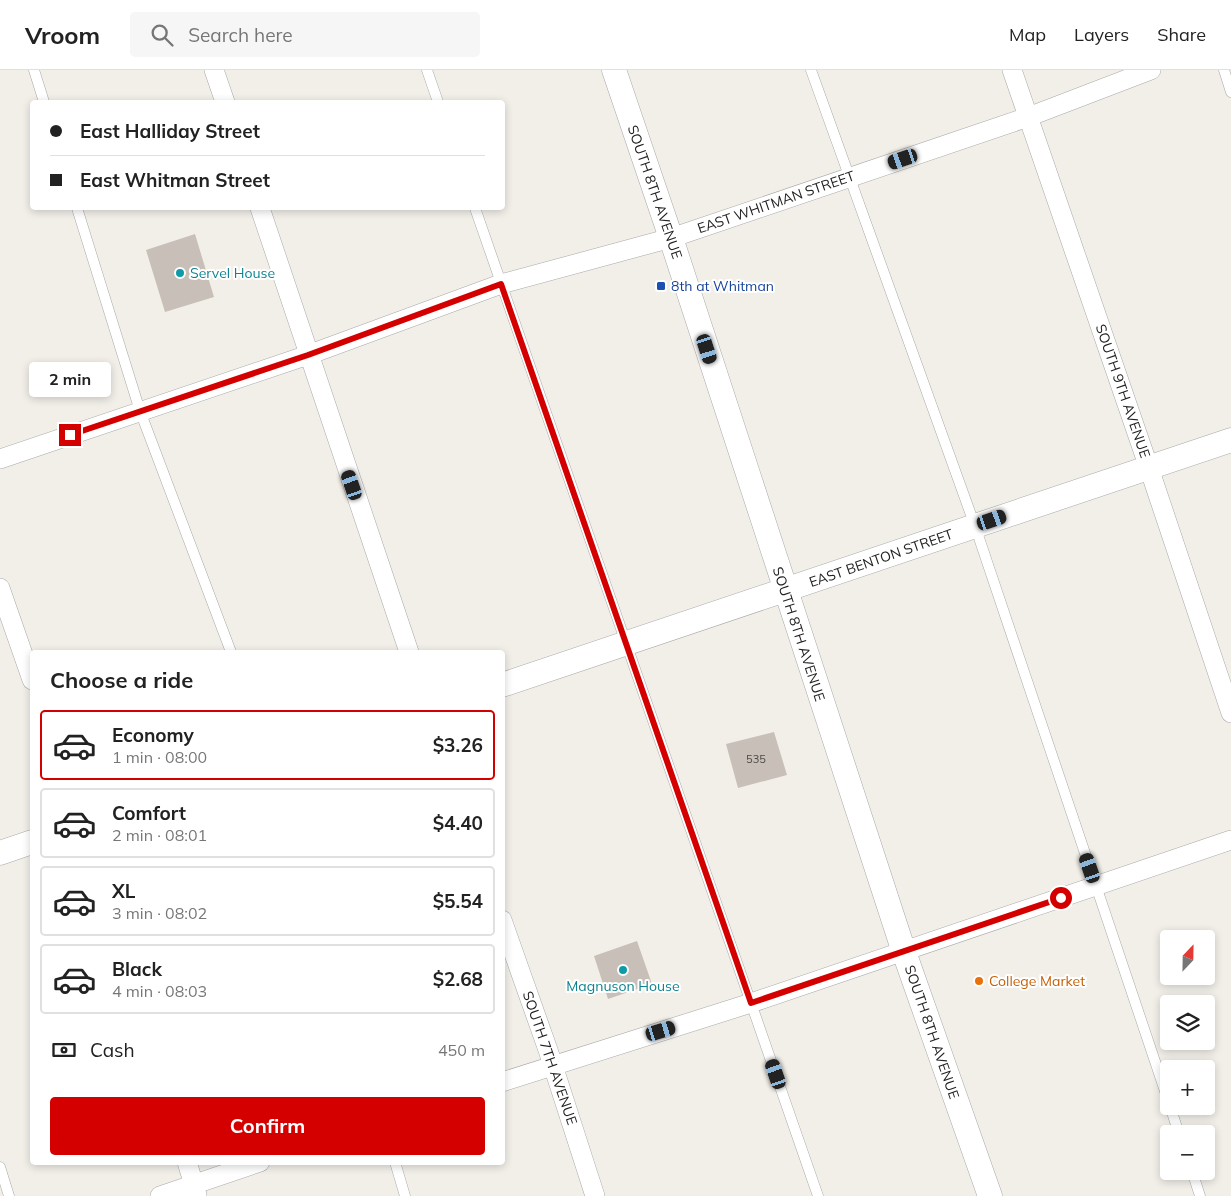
<!DOCTYPE html>
<html lang="en">
<head>
<meta charset="utf-8">
<style>
	body { margin:0; font-family:Mulish,sans-serif; background:#f6f6f6; color:#222; height:100vh; display:flex; flex-direction:column; font-size:19px; white-space:nowrap }
	* { box-sizing:border-box; margin:0 }
	p { font-size:16px; color:#767676 }
	.icon { flex:none; width:28px; height:28px; fill:none; stroke:currentColor; stroke-width:2; stroke-linecap:round; stroke-linejoin:round }
	.map { position:relative; flex:1; overflow:hidden }
	.panel { position:absolute; left:30px; top:580px; width:475px; height:515px; display:flex; flex-direction:column; background:#fff; border-radius:5px; box-shadow:0 2px 8px #0003 }
	.panel>* { flex:none }
	.top-card { position:absolute; left:30px; top:30px; width:475px; height:110px; border-radius:5px; box-shadow:0 2px 8px #0003; display:grid; align-content:center; height:110px; padding:0 20px; background:#fff }
	.needle { width:32px; rotate:22deg }
	.buttons { position:absolute; left:1160px; top:860px; display:grid; gap:10px }
	.buttons a { display:grid; place-items:center; width:55px; height:55px; border-radius:5px; background:#fff; box-shadow:0 2px 8px #0003; font-size:25px }
	.end { position:absolute; width:22px; height:22px; margin:-11px; border:6px solid #d40000; background:#fff; box-shadow:0 0 0 2px #fff }
	.from { border-radius:50% }
	.bubble { position:absolute; height:35px; border-radius:5px; background:#fff; box-shadow:0 2px 8px #0003; font-size:16px; font-weight:700; line-height:35px; text-align:center }
	.car { position:absolute; width:15px; height:30px; margin:-15px -8px; border-radius:6px; box-shadow:0 0 4px 1px #0007; background:linear-gradient(#222 24%,#8ab4d8 0 40%,#222 0 76%,#8ab4d8 0 86%,#222 0) }
	.top-card b { display:flex; align-items:center; gap:18px; height:48px; font-size:19px }
	.top-card b+b { border-top:1px solid #e0e0e0 }
	.top-card i { width:12px; height:12px; background:#222 }
	ul { padding:0; list-style:none }
	li { display:flex; align-items:center; gap:15px; height:70px; margin:0 10px 8px; padding:0 10px; border:2px solid #e0e0e0; border-radius:5px }
	li div { flex:1 }
	li b { display:block; font-size:19px }
	li em { font-style:normal; font-weight:700 }
	li.on { border-color:#d40000 }
	li>.icon { width:45px; height:45px; stroke-width:1.5 }
	h2 { padding:0 20px; font-size:22px; line-height:60px }
	.pay { display:flex; align-items:center; gap:12px; height:55px; padding:0 20px; font-size:19px }
	.pay p { margin-inline-start:auto }
	.button { display:flex; gap:10px; margin-top:auto; padding:10px 20px }
	.button a { flex:1; height:58px; border-radius:5px; background:#d40000; color:#fff; font-size:20px; font-weight:700; line-height:58px; text-align:center }
	header { display:flex; align-items:center; gap:30px; box-sizing:border-box; height:70px; padding:0 25px; background:#fff; border-bottom:1px solid #e0e0e0 }
	header strong { font-size:24px }
	nav { display:flex; gap:28px; margin-inline-start:auto; font-size:18px }
	.search { width:350px; height:45px; background:#f6f6f6; display:flex; align-items:center; gap:12px; box-sizing:border-box; padding:0 18px; border-radius:5px; color:#767676; font-size:19px }
	.map>svg:first-child { display:block }
	.building { fill:#c7bfb8 }
	.lines { fill:none; stroke-linecap:round; stroke-linejoin:round }
	.service-casing { stroke:#a9a9a9; stroke-width:11 }
	.minor-casing { stroke:#a9a9a9; stroke-width:20 }
	.tertiary-casing { stroke:#a9a9a9; stroke-width:25 }
	.service { stroke:#fff; stroke-width:10 }
	.minor { stroke:#fff; stroke-width:19 }
	.tertiary { stroke:#fff; stroke-width:24 }
	.route { stroke:#d40000; stroke-width:6 }
	.culture-dot { fill:#0f9aa8; stroke:#fff; stroke-width:2 }
	.transit-dot { fill:#1a4fb4; stroke:#fff; stroke-width:2 }
	.food-dot { fill:#e8710a; stroke:#fff; stroke-width:2 }
	.labels { text-anchor:middle; stroke-width:4; stroke-linejoin:round; paint-order:stroke }
	.number-label { font-size:11px; fill:#4b4948 }
	.street-label { font-size:14px; fill:#222; stroke:#fff }
	.culture-label { font-size:14px; fill:#0d838f; stroke:#fff; text-anchor:start }
	.transit-label { font-size:14px; fill:#164399; stroke:#fff; text-anchor:start }
	.food-label { font-size:14px; fill:#c56008; stroke:#fff; text-anchor:start }
</style>
</head>
<body>
<header>
<strong>Vroom</strong>
<div class="search"><svg class="icon" aria-label="search" viewBox="0 0 24 24"><circle cx="10" cy="10" r="6"/><path d="M15 15l6 6"/></svg>Search here</div>
<nav><a>Map</a><a>Layers</a><a>Share</a></nav>
</header>
<div class="map">
<svg width="1231" height="1126" viewBox="0 0 1231 1126">
	<rect width="100%" height="100%" fill="#f2efe9"/>
	<!-- building -->
	<path class="building" d="M 195,164 L 214,227 L 165,242 L 146,180 Z
		M 774,662 L 787,705 L 738,718 L 726,674 Z
		M 637,871 L 652,914 L 608,929 L 594,886 Z"/>
	<g class="lines">
		<!-- service casing -->
		<g class="service-casing">
			<path id="service" d="M 34,0 L 44,32
				M 427,0 L 438,32
				M 811,0 L 975,456 L 1169,1033
				M 1224,0 L 1231,22
				M 77,138 L 140,341 L 231,582
				M 475,138 L 818,1126
				M 1170,1036 L 1179,1064
				M 395,1092 L 405,1126
				M 0,1097 L 9,1126
				M 1192,1101 L 1200,1126"/>
		</g>
		<!-- minor casing -->
		<g class="minor-casing">
			<path id="minor" d="M 214,0 L 225,32
				M 1012,0 L 1149,398 L 1231,643
				M 260,138 L 409,582
				M 0,389 L 308,285 L 501,214 L 671,168 L 1028,47 L 1151,0
				M 0,518 L 32,610
				M 502,850 L 548,980 L 595,1126
				M 502,1012 L 751,933 L 1231,770
				M 187,1092 L 197,1125
				M 160,1126 L 260,1092"/>
		</g>
		<!-- tertiary casing -->
		<g class="tertiary-casing">
			<path id="tertiary" d="M 614,0 L 671,168 L 904,882 L 990,1126
				M 502,615 L 1231,370
				M 0,783 L 32,772"/>
		</g>
		<!-- service -->
		<use href="#service" class="service"/>
		<!-- minor -->
		<use href="#minor" class="minor"/>
		<!-- tertiary -->
		<use href="#tertiary" class="tertiary"/>
	</g>
	<g class="lines">
		<!-- route -->
		<path class="route" d="M 70,365 L 308,285 L 501,214 L 751,933 L 1061,828"/>
	</g>
	<!-- markers -->
	<g class="culture-dot">
		<circle cx="180" cy="203" r="5"/>
		<circle cx="623" cy="900" r="5"/>
	</g>
	<rect class="transit-dot" x="656" y="211" width="10" height="10" rx="2.5"/>
	<circle class="food-dot" cx="979" cy="911" r="5"/>
	<g class="labels">
		<!-- number labels -->
		<g class="number-label">
			<text x="756" y="693">535</text>
		</g>
		<!-- street labels -->
		<g class="street-label">
			<text transform="translate(655 122) rotate(71)" y="5">SOUTH 8TH AVENUE</text>
			<text transform="translate(776 132) rotate(-19)" y="5">EAST WHITMAN STREET</text>
			<text transform="translate(1123 321) rotate(71)" y="5">SOUTH 9TH AVENUE</text>
			<text transform="translate(881 488) rotate(-19)" y="5">EAST BENTON STREET</text>
			<text transform="translate(799 564) rotate(72)" y="5">SOUTH 8TH AVENUE</text>
			<text transform="translate(932 962) rotate(71)" y="5">SOUTH 8TH AVENUE</text>
			<text transform="translate(550 988) rotate(71)" y="5">SOUTH 7TH AVENUE</text>
		</g>
		<!-- culture labels -->
		<g class="culture-label">
			<text x="190" y="208">Servel House</text>
			<text x="623" y="921" text-anchor="middle">Magnuson House</text>
		</g>
		<!-- transit labels -->
		<g class="transit-label">
			<text x="671" y="221">8th at Whitman</text>
		</g>
		<!-- food labels -->
		<g class="food-label">
			<text x="989" y="916">College Market</text>
		</g>
	</g>
</svg>
<div class="buttons">
<a><svg class="needle" viewBox="-14 -14 28 28"><path d="M0-13l5 13h-10z" fill="#e53935"/><path d="M0 13l5-13h-10z" fill="#767676"/></svg></a>
<a><svg class="icon" aria-label="layers" viewBox="0 0 24 24"><path d="M12 4l9 5-9 5-9-5zM3 14l9 5 9-5"/></svg></a>
<a>+</a>
<a>−</a>
</div>
<i class="end from" style="left:1061px;top:828px"></i>
<i class="end" style="left:70px;top:365px"></i>
<div class="bubble" style="left:29px;top:292px;width:82px">2 min</div>
<i class="car" style="left:903px;top:89px;rotate:251deg"></i>
<i class="car" style="left:707px;top:279px;rotate:162deg"></i>
<i class="car" style="left:352px;top:415px;rotate:341deg"></i>
<i class="car" style="left:992px;top:450px;rotate:71deg"></i>
<i class="car" style="left:1090px;top:798px;rotate:341deg"></i>
<i class="car" style="left:661px;top:961px;rotate:73deg"></i>
<i class="car" style="left:776px;top:1004px;rotate:341deg"></i>
<div class="top-card">
<b><i class="from"></i>East Halliday Street</b>
<b><i></i>East Whitman Street</b>
</div>
<section class="panel">
<h2>Choose a ride</h2>
<ul>
<li class="on"><svg class="icon" aria-label="car" viewBox="0 0 24 24"><path d="M5 17H2v-5l4-1 3-4h7l3 4 3 1v5h-3M9 17h6M6 11h13"/><circle cx="7" cy="17" r="2"/><circle cx="17" cy="17" r="2"/></svg><div><b>Economy</b><p>1 min · 08:00</p></div><em>$3.26</em></li>
<li><svg class="icon" aria-label="car" viewBox="0 0 24 24"><path d="M5 17H2v-5l4-1 3-4h7l3 4 3 1v5h-3M9 17h6M6 11h13"/><circle cx="7" cy="17" r="2"/><circle cx="17" cy="17" r="2"/></svg><div><b>Comfort</b><p>2 min · 08:01</p></div><em>$4.40</em></li>
<li><svg class="icon" aria-label="car" viewBox="0 0 24 24"><path d="M5 17H2v-5l4-1 3-4h7l3 4 3 1v5h-3M9 17h6M6 11h13"/><circle cx="7" cy="17" r="2"/><circle cx="17" cy="17" r="2"/></svg><div><b>XL</b><p>3 min · 08:02</p></div><em>$5.54</em></li>
<li><svg class="icon" aria-label="car" viewBox="0 0 24 24"><path d="M5 17H2v-5l4-1 3-4h7l3 4 3 1v5h-3M9 17h6M6 11h13"/><circle cx="7" cy="17" r="2"/><circle cx="17" cy="17" r="2"/></svg><div><b>Black</b><p>4 min · 08:03</p></div><em>$2.68</em></li>
</ul>
<div class="pay"><svg class="icon" aria-label="cash" viewBox="0 0 24 24"><path d="M3 7h18v10H3z"/><circle cx="12" cy="12" r="2"/></svg>Cash<p>450 m</p></div>
<div class="button"><a>Confirm</a></div>
</section>
</div>
</body>
</html>
